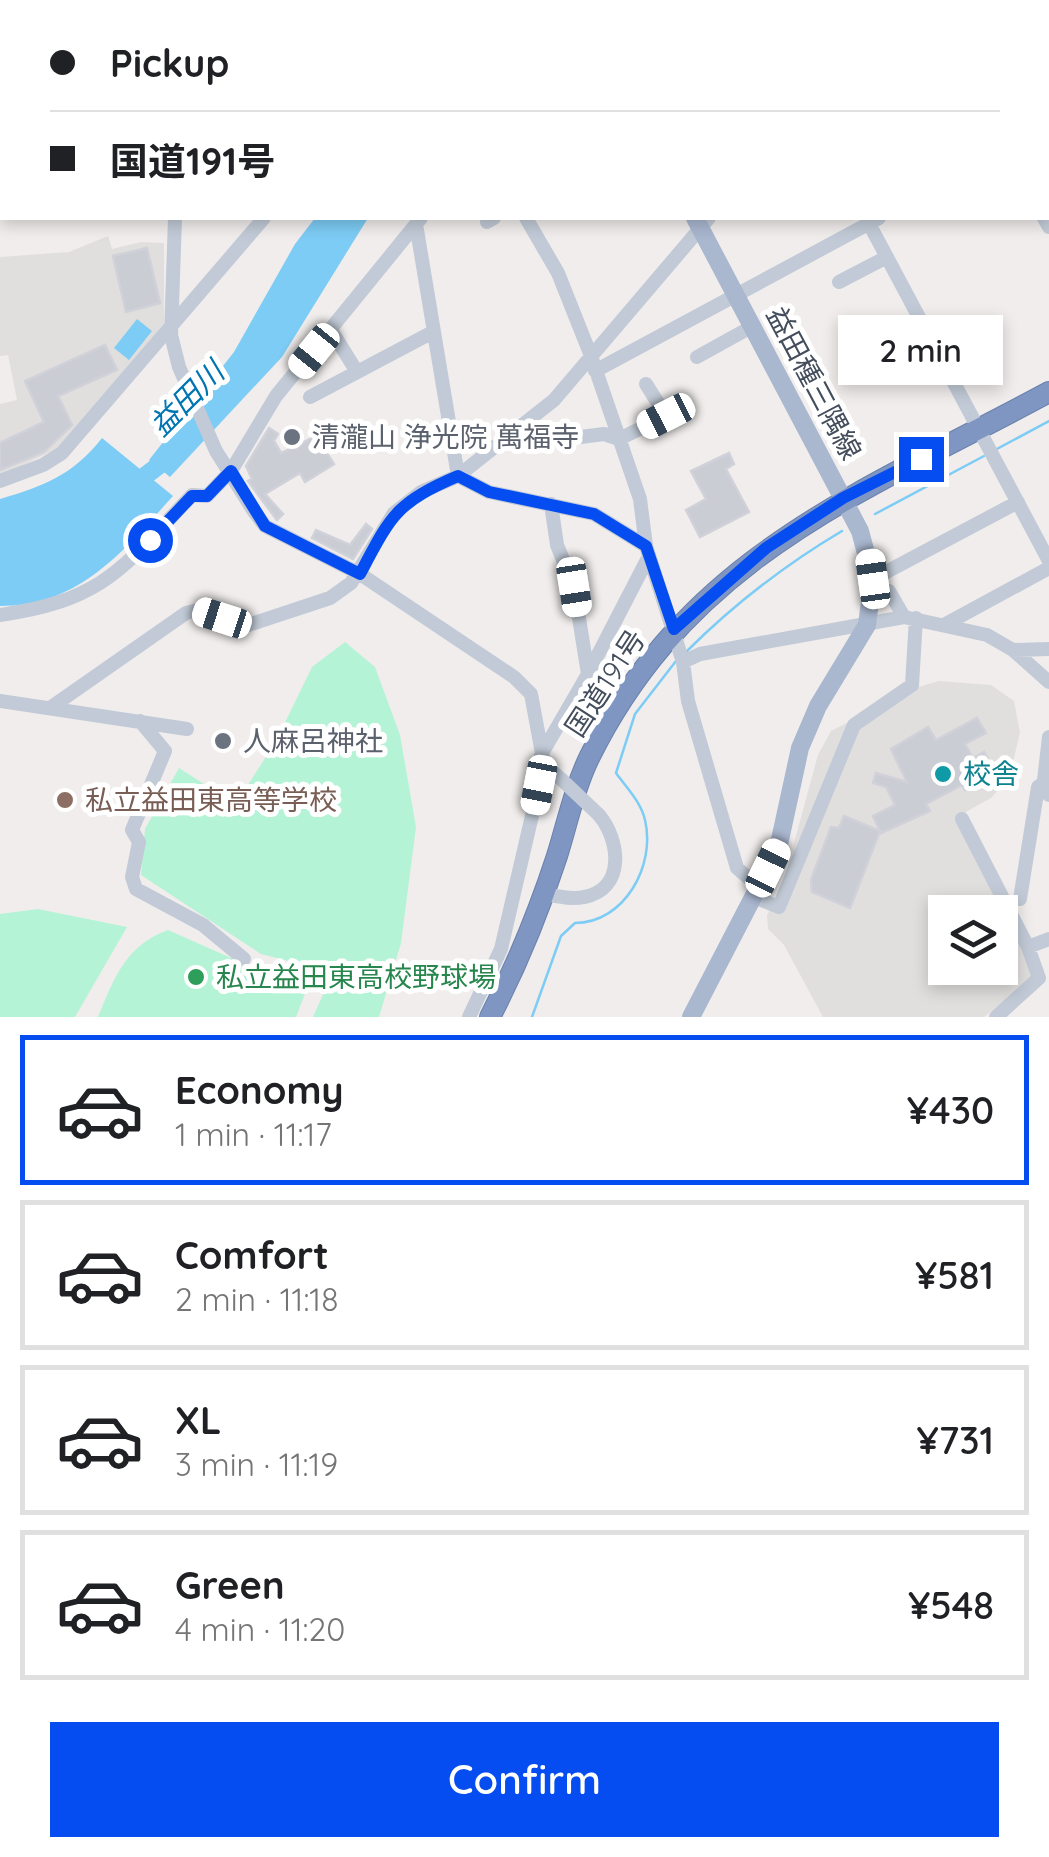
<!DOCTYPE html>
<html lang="en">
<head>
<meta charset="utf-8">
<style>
	body { margin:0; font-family:Quicksand,"Noto Sans JP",sans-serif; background:#f2f2f2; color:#202124; height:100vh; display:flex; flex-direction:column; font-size:38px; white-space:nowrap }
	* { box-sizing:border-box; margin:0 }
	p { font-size:32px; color:#757577 }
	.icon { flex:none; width:55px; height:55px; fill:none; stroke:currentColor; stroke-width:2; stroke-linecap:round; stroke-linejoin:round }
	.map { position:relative; height:1017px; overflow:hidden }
	.side { display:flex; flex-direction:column; background:#fff; flex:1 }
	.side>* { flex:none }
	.hud { position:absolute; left:0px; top:0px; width:1050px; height:220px; box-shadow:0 5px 15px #0003; display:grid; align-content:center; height:220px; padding:0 50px; background:#fff }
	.buttons { position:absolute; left:928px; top:895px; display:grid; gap:20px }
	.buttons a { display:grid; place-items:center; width:90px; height:90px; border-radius:0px; background:#fff; box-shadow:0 5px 15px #0003; font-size:50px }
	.end { position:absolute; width:45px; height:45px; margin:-22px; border:12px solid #054df1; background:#fff; box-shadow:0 0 0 5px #fff }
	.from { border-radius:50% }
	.bubble { position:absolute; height:70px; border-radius:0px; background:#fff; box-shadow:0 5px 15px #0003; font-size:32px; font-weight:600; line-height:70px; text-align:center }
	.car { position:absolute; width:30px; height:60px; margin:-30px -15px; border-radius:12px; box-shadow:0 0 8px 2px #0007; background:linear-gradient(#fff 24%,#345 0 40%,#fff 0 76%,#345 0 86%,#fff 0) }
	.hud b { display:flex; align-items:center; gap:35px; height:95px; font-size:38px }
	.hud b+b { border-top:2px solid #e0e0e0 }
	.hud i { width:25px; height:25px; background:#202124 }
	ul { padding:18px 0 0; list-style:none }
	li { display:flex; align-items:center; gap:30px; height:150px; margin:0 20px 15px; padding:0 30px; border:5px solid #e0e0e0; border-radius:0px }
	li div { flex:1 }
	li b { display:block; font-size:38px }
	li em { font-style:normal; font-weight:600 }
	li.selected { border-color:#054df1 }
	li>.icon { width:90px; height:90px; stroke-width:1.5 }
	.primary-button { display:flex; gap:20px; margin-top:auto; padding:20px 50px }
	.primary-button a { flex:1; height:115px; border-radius:0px; background:#054df1; color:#fff; font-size:40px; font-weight:600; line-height:115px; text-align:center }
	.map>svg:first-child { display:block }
	.education { fill:#e1dede; fill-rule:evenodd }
	.green { fill:#b5f3d6 }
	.water { fill:#7dccf5 }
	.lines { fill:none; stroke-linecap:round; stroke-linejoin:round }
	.stream { stroke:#7dccf5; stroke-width:2.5 }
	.river { stroke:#7dccf5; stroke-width:18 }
	.building { fill:#cbcdd5; stroke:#d0d1d9; stroke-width:2.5 }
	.highway-casing { stroke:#6a81ae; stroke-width:22 }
	.minor { stroke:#c1cad6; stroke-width:14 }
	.major { stroke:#a9b7cf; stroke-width:18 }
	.highway { stroke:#7f96c2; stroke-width:20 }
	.minor-bridge { stroke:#c1cad6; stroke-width:14 }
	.route { stroke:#054df1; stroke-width:12 }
	.worship-dot { fill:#6b7280; stroke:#fff; stroke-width:4 }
	.culture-dot { fill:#0f9aa8; stroke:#fff; stroke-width:4 }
	.education-dot { fill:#8d6e63; stroke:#fff; stroke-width:4 }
	.leisure-dot { fill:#2e9e5b; stroke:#fff; stroke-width:4 }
	.labels { text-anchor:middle; stroke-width:10; stroke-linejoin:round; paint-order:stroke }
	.street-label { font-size:28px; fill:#434d5c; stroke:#fff }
	.worship-label { font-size:28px; fill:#5b616d; stroke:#fff; text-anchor:start }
	.culture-label { font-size:28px; fill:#0d838f; stroke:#fff; text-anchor:start }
	.education-label { font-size:28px; fill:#785e54; stroke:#fff; text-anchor:start }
	.leisure-label { font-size:28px; fill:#27864d; stroke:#fff; text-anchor:start }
	.water-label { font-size:30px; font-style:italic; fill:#0075b2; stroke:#fff }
</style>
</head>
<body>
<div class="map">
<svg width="1049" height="1017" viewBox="0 0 1049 1017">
	<rect width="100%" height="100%" fill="#f0edec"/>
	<!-- education -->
	<path class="education" d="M 108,236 L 112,249 L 141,242 L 164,243 L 164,323 L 65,445 L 0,476 L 0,404 L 17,400 L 8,355 L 0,356 L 0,257 L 69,252 Z
		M 939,681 L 991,685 L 1014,701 L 1020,733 L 1009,778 L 991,798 L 955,818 L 1036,975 L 984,1017 L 823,1017 L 784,945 L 768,929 L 767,915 L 781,891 L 818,755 L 831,731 L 915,688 ZM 945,912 L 1000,912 L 1000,968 L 945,968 Z"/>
	<!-- green -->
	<path class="green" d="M 345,642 L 375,667 L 400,735 L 416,827 L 401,943 L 379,1017 L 313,1017 L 329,981 L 316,968 L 261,954 L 141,875 L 145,829 L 179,768 L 204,784 L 246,788 L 276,741 L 312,667 Z
		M 38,909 L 127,927 L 75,1017 L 0,1017 L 0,914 Z
		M 168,930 L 306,991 L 296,1017 L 98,1017 C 114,978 126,945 168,930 Z"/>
	<!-- water -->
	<path class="water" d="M 315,218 L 368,218 L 282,357 L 170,477 L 149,460 L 234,352 L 295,244 Z
		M 137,319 L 152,331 L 129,360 L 114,348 Z
		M 102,438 L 173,496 C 124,550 81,606 0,606 L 0,499 C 44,486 73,475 102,438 Z"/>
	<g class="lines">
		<!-- stream -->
		<path class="stream" d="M 619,0 L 621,2
			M 995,450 L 1049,421
			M 875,514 L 984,456
			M 686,652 C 734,604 783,566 842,531
			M 532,1017 L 561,936 L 575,923 C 624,923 656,866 645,820 C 641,802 626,787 616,773 L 635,714 L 676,661"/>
		<!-- river -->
		<path class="river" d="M 128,489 L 175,453"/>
	</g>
	<!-- building -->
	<path class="building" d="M 147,248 L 160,303 L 126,312 L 113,256 Z
		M 105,345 L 117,370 L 58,396 L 72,425 L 44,452 L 0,470 L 0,443 L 44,422 L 25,381 Z
		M 269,428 L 278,434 L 274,441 L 281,453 L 316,436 L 334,464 L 305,482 L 300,473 L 265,494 L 283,514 L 277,520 L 248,481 L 252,479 L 246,466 Z
		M 729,453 L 734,464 L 726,469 L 749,512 L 700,537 L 686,510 L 706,499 L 691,471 Z
		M 366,524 L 372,529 L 353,559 L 312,538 L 316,530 L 350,545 Z
		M 977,718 L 986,733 L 965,744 L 973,758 L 984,752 L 993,769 L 965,790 L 962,785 L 926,804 L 930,811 L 881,833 L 873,816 L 895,805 L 886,787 L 873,783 L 876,773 L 907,782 L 891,749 L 928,727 L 936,740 Z
		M 844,816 L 880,831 L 850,908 L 812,892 L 811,880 L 831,827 L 839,828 Z"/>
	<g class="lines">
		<!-- highway casing -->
		<g class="highway-casing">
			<path id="highway" d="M 490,1017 C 517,965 539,911 557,856 C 567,824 575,786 590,756 C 690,555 864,492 1049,392"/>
		</g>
		<!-- minor -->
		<path class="minor" d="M 77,0 L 77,2
			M 924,0 L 926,2
			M 428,2 L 430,0
			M 570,2 L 571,0
			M 734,2 L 739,0
			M 866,2 L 870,0
			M 1006,2 L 1011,0
			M 0,47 L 2,47
			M 1048,130 L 1049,129
			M 175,218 L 171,335 L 179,367 L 216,451 L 253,510 L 265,526 L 360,574 L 514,677 L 531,694 L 544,764 L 562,780
			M 526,218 L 558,273 L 591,356 L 640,499 L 646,546 L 683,662 L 688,701 L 737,868 L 759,887
			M 866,218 L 1049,561
			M 1044,218 L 1049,227
			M 487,222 L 494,218
			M 416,224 L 458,476
			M 839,282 L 887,257
			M 331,330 L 357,372
			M 697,357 L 753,326
			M 595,371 L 879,218
			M 310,397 L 431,333
			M 565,439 L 604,434 L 619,439 L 666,416 L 646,384
			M 458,476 L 489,492 L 594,514 L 646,546
			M 0,481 L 43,465 L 62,453 L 264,218
			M 873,579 L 1018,502
			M 889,591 L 904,617
			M 0,615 C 104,600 123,568 192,495 L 207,496 L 231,471 L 276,396 L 421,218
			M 944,625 L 1049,568
			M 1013,650 L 1049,649
			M 683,662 L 700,654 L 904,617 L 987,635 L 1013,650 L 1049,682
			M 588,674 L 649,556
			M 0,701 L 187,729
			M 50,708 L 186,613 L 198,610 L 245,626 L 330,598 L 351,583 L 394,513 L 421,492 L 458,476 L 554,400 L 709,218
			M 140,721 L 165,751 L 132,830 L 139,842 L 132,877 L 136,889 L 203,925 L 244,959
			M 1049,737 L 1044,780 L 1049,795
			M 541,755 L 588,674 L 574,587 L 557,545 L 551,504
			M 962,819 L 1028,947
			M 544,894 C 557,896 571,900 584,897 C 626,889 620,840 599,815
			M 754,897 L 779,907 L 854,725 L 912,685 L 916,618
			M 1020,899 L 1038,787 L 1045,782
			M 469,1017 L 501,949 L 544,764
			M 996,1017 L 1039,978 L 1028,947 L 1049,939"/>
		<!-- major -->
		<path class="major" d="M 502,0 L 505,2
			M 356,2 L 356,0
			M 0,189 L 2,189
			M 691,1017 L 778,849 L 800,748 L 818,706 L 867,625 L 873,579 L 860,531 L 695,218"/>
		<!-- highway -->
		<use href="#highway" class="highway"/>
		<!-- minor-bridge -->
		<path class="minor-bridge" d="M 562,780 L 599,815"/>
	</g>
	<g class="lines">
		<!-- route -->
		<path class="route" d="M 150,540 L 192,496 L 207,496 L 231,471 L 265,526 L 360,574 C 391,516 395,503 458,476 L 489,492 L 594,514 L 646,546 L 674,629 L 766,548 L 843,498 L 921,459"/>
	</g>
	<!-- markers -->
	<g class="worship-dot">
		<circle cx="292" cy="437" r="10"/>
		<circle cx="223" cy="741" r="10"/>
	</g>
	<circle class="culture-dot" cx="943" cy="774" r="10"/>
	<circle class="education-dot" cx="65" cy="800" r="10"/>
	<circle class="leisure-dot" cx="196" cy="977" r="10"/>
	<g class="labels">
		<!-- street labels -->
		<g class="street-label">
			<text transform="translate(814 383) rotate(62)" y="10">益田種三隅線</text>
			<text transform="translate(605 683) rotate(-57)" y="10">国道191号</text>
		</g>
		<!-- worship labels -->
		<g class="worship-label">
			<text x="312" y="447">清瀧山 浄光院 萬福寺</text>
			<text x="243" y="751">人麻呂神社</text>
		</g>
		<!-- culture labels -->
		<g class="culture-label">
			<text x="963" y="784">校舎</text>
		</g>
		<!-- education labels -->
		<g class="education-label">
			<text x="85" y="810">私立益田東高等学校</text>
		</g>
		<!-- leisure labels -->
		<g class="leisure-label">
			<text x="216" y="987">私立益田東高校野球場</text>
		</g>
		<!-- water labels -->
		<g class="water-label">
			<text transform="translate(187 399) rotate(-45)" y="10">益田川</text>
		</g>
	</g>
</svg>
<div class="buttons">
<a><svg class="icon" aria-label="layers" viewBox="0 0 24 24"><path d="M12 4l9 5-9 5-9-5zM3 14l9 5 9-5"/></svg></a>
</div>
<i class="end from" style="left:150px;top:540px"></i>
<i class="end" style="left:921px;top:459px"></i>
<div class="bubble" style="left:838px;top:315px;width:165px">2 min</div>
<i class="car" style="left:314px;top:351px;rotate:219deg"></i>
<i class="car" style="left:666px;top:416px;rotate:243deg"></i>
<i class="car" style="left:873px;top:579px;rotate:352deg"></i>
<i class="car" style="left:574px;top:587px;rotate:171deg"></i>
<i class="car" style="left:222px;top:618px;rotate:288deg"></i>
<i class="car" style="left:539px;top:785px;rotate:191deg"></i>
<i class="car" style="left:768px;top:868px;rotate:26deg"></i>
<div class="hud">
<b><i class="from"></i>Pickup</b>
<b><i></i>国道191号</b>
</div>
</div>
<section class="side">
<ul>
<li class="selected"><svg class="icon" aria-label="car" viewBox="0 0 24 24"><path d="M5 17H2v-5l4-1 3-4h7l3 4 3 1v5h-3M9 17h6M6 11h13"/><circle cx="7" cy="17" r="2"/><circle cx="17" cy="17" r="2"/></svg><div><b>Economy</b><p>1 min · 11:17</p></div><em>¥430</em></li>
<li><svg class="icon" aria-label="car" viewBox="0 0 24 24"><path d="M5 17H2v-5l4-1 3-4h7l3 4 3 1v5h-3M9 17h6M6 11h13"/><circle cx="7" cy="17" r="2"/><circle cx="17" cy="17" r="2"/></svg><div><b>Comfort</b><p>2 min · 11:18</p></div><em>¥581</em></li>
<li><svg class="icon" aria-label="car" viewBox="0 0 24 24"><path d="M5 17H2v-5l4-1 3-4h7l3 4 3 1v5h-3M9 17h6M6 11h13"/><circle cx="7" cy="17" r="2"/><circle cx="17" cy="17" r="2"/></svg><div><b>XL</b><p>3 min · 11:19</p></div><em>¥731</em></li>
<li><svg class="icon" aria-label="car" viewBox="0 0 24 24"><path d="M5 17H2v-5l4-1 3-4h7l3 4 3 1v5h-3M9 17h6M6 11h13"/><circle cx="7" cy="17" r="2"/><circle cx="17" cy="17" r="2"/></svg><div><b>Green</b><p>4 min · 11:20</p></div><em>¥548</em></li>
</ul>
<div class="primary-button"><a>Confirm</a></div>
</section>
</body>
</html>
